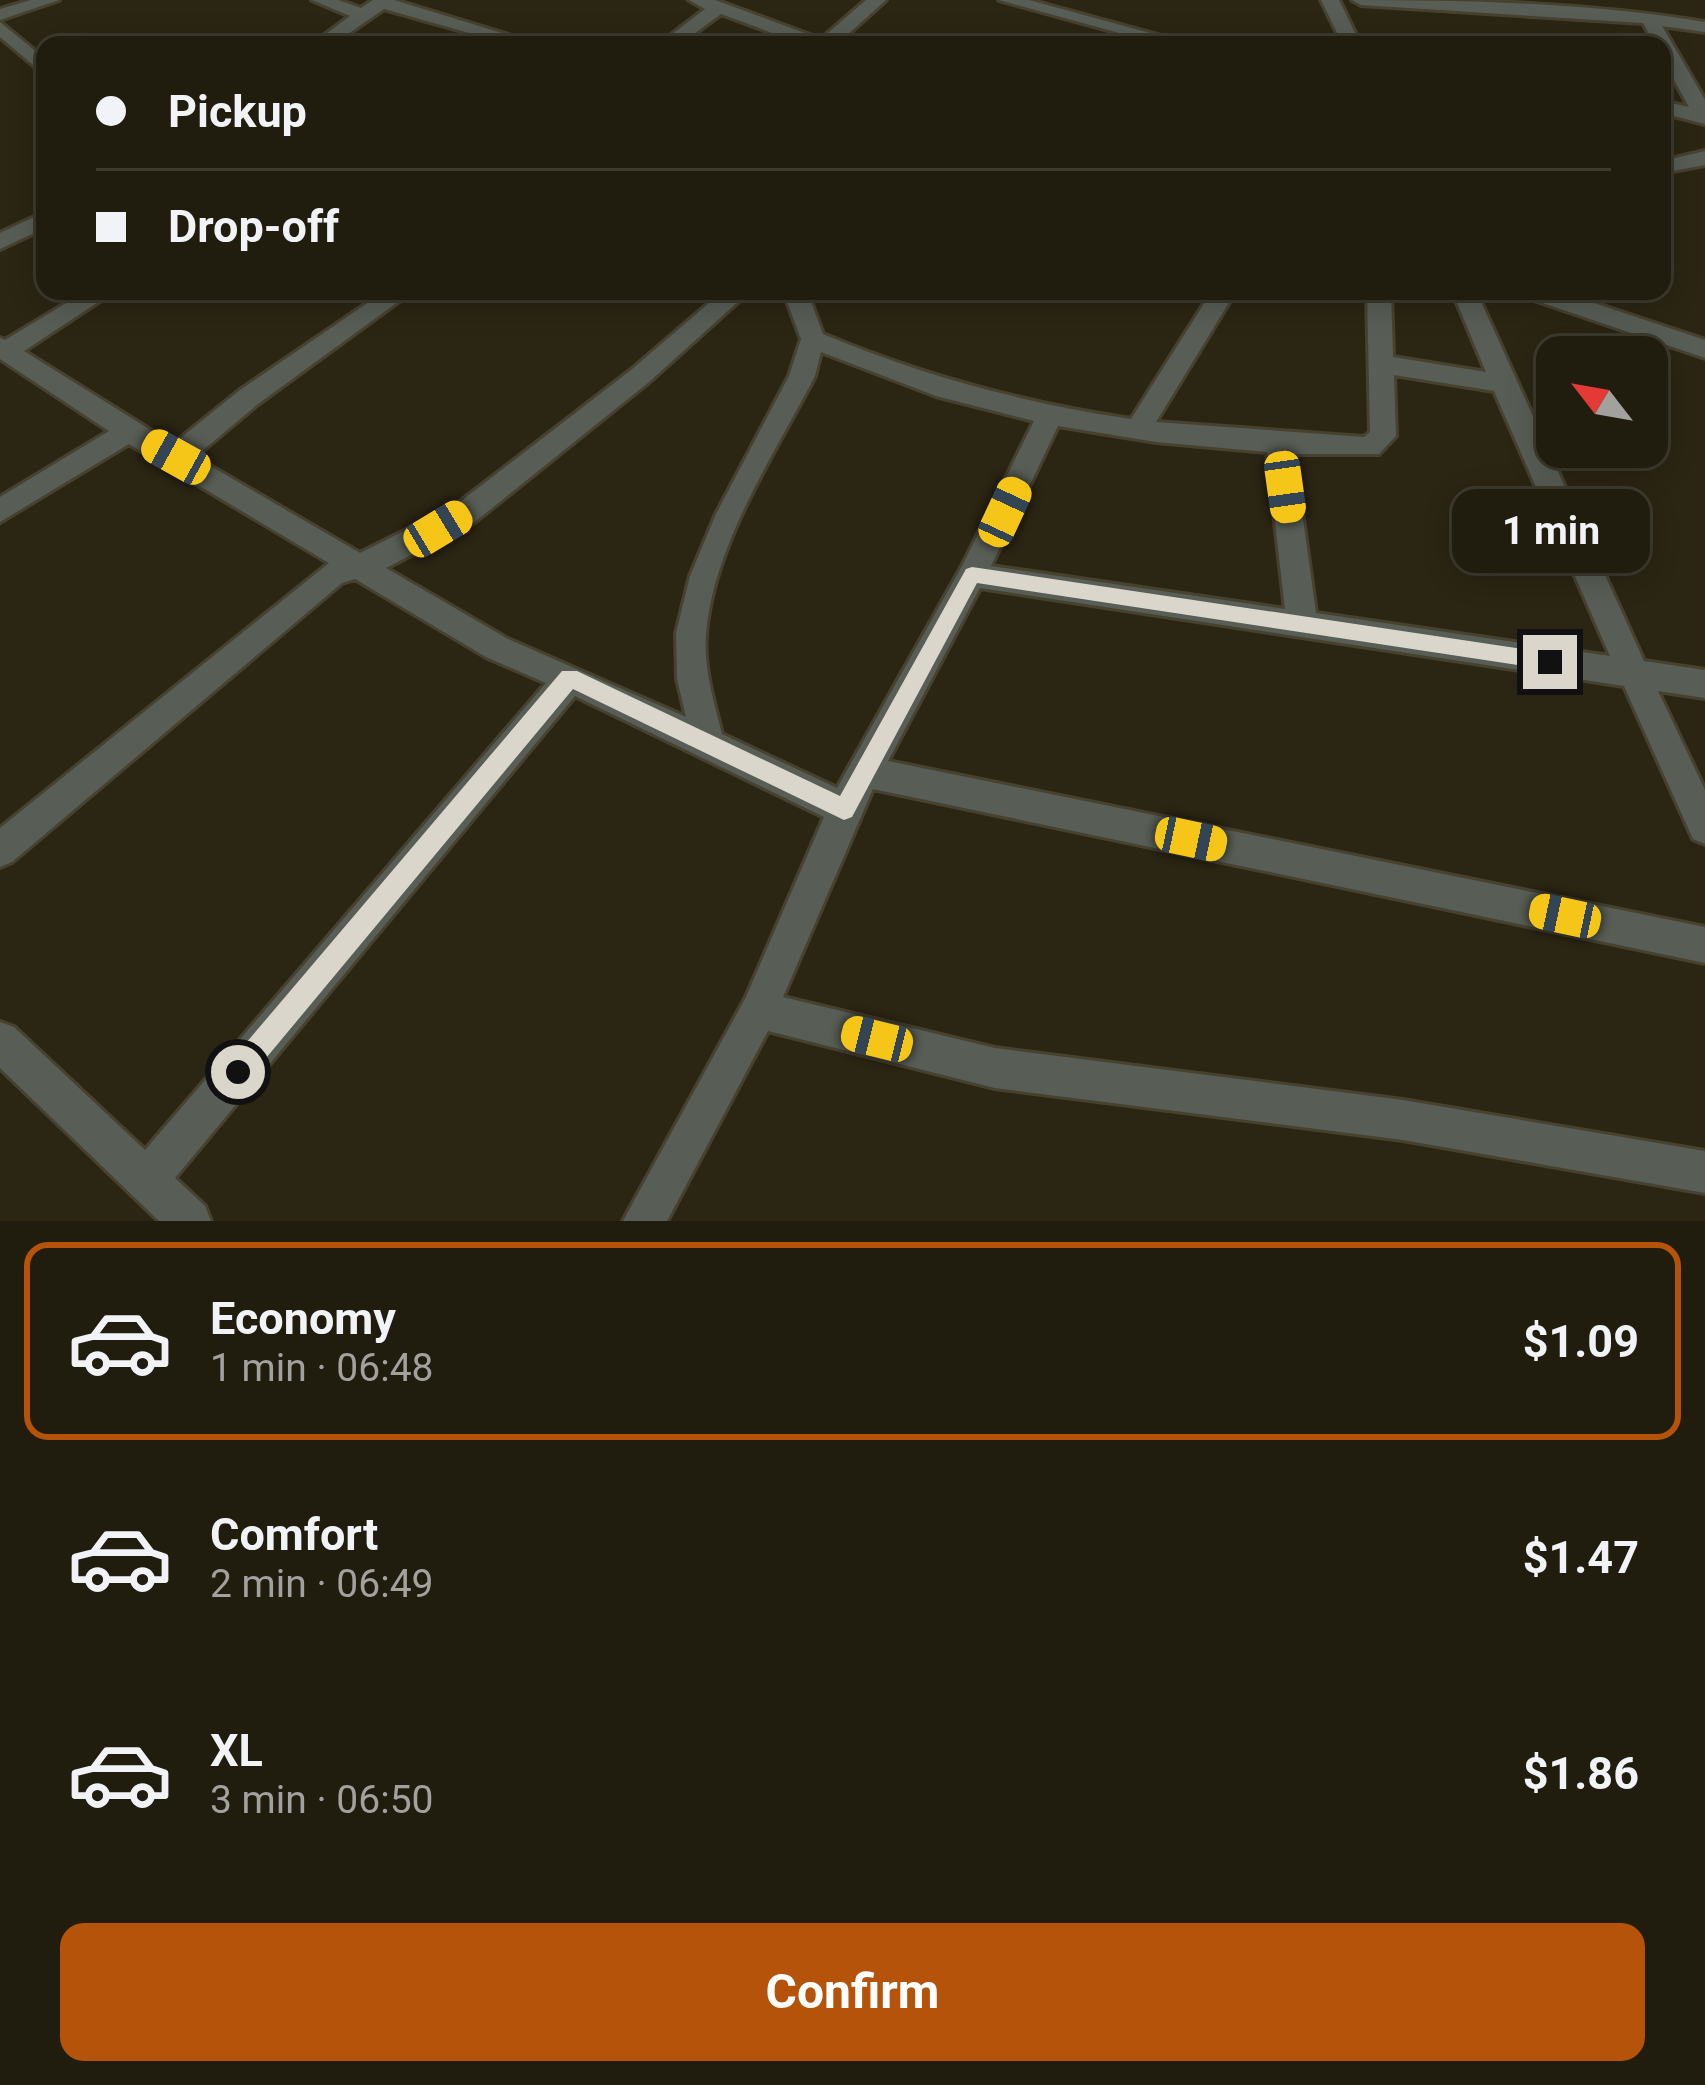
<!DOCTYPE html>
<html lang="en">
<head>
<meta charset="utf-8">
<style>
	body { margin:0; font-family:Roboto,sans-serif; background:#282517; color:#f1f3f6; height:100vh; display:flex; flex-direction:column; font-size:45px; white-space:nowrap }
	* { box-sizing:border-box; margin:0 }
	p { font-size:39px; color:#a2a19e }
	.icon { flex:none; width:66px; height:66px; fill:none; stroke:currentColor; stroke-width:2; stroke-linecap:round; stroke-linejoin:round }
	.map { position:relative; height:1221px; overflow:hidden }
	.sheet { display:flex; flex-direction:column; background:#201c0e; flex:1 }
	.sheet>* { flex:none }
	.guide { position:absolute; left:36px; top:36px; width:1635px; height:264px; border-radius:24px; box-shadow:0 6px 30px #0003,0 0 0 3px #3d3a2e; display:grid; align-content:center; height:264px; padding:0 60px; background:#201c0e }
	.needle { width:78px; rotate:301deg }
	.tools { position:absolute; left:1536px; top:336px; display:grid; gap:24px }
	.tools a { display:grid; place-items:center; width:132px; height:132px; border-radius:24px; background:#201c0e; box-shadow:0 6px 30px #0003,0 0 0 3px #3d3a2e; font-size:60px }
	.end { position:absolute; width:54px; height:54px; margin:-27px; border:15px solid #dad6cb; background:#111; box-shadow:0 0 0 6px #111 }
	.from { border-radius:50% }
	.bubble { position:absolute; height:84px; border-radius:24px; background:#201c0e; box-shadow:0 6px 30px #0003,0 0 0 3px #3d3a2e; font-size:39px; font-weight:700; line-height:84px; text-align:center }
	.car { position:absolute; width:36px; height:72px; margin:-36px -18px; border-radius:15px; box-shadow:0 0 9px 3px #0007; background:linear-gradient(#f5c518 24%,#345 0 40%,#f5c518 0 76%,#345 0 86%,#f5c518 0) }
	.guide b { display:flex; align-items:center; gap:42px; height:114px; font-size:45px }
	.guide b+b { border-top:3px solid #3d3a2e }
	.guide i { width:30px; height:30px; background:#f1f3f6 }
	ul { padding:21px 0 0; list-style:none }
	li { display:flex; align-items:center; gap:36px; height:198px; margin:0 24px 18px; padding:0 36px; border:6px solid transparent; border-radius:24px }
	li div { flex:1 }
	li b { display:block; font-size:45px }
	li em { font-style:normal; font-weight:700 }
	li.on { border-color:#b45309 }
	li>.icon { width:108px; height:108px; stroke-width:1.5 }
	.primary-button { display:flex; gap:24px; margin-top:auto; padding:24px 60px }
	.primary-button a { flex:1; height:138px; border-radius:24px; background:#b45309; color:#fff; font-size:48px; font-weight:700; line-height:138px; text-align:center }
	.map>svg:first-child { display:block }
	.lines { fill:none; stroke-linecap:round; stroke-linejoin:round }
	.minor-casing { stroke:#474130; stroke-width:6 }
	.minor { fill:#585e56; fill-rule:evenodd }
	.route { fill:#dad6cb }
</style>
</head>
<body>
<div class="map">
<svg width="1705" height="1221" viewBox="0 0 1705 1221">
	<rect width="100%" height="100%" fill="#2b2513"/>
	<g class="lines">
		<!-- minor casing -->
		<g class="minor-casing">
			<path id="minor" d="M 31,0 L 59,0 L 0,20 L 0,9 Z
				M 312,0 L 338,0 L 361,8 L 373,0 L 394,0 L 541,45 L 512,45 L 384,9 L 332,45 L 311,45 L 350,16 Z
				M 689,0 L 715,0 L 821,39 L 866,0 L 886,0 L 836,45 L 805,45 L 721,14 L 679,45 L 658,45 L 705,9 Z
				M 999,0 L 1029,0 L 1194,45 L 1163,45 Z
				M 1321,0 L 1339,0 L 1361,45 L 1343,45 Z
				M 1352,0 C 1470,0 1589,3 1705,22 L 1705,32 L 1662,26 L 1705,100 L 1705,124 L 1662,113 L 1662,101 L 1689,107 L 1662,58 L 1662,45 L 1655,45 L 1643,23 L 1361,5 Z
				M 0,22 L 45,59 L 45,75 L 0,37 Z
				M 1705,151 L 1705,165 L 1662,173 L 1662,161 Z
				M 45,212 L 45,228 L 0,249 L 0,233 Z
				M 86,291 L 115,291 L 24,351 L 173,444 L 240,390 L 385,291 L 413,291 L 258,404 L 195,457 L 360,553 L 456,505 L 631,370 L 723,291 L 750,291 L 649,382 L 476,521 L 386,568 L 508,639 L 686,717 L 677,679 L 676,633 L 690,576 L 716,514 L 789,376 L 801,339 L 783,291 L 807,291 L 823,334 C 923,376 1024,403 1131,419 L 1212,291 L 1236,291 L 1156,422 L 1364,437 L 1370,432 L 1367,291 L 1391,291 L 1393,357 L 1486,372 L 1452,291 L 1476,291 L 1644,661 L 1705,670 L 1705,698 L 1658,691 L 1705,790 L 1705,844 L 1693,839 L 1624,686 L 980,588 L 888,761 L 1705,927 L 1705,963 L 873,789 L 783,997 L 995,1048 L 1403,1100 L 1705,1151 L 1705,1193 L 1403,1140 L 995,1088 L 768,1031 L 667,1221 L 623,1221 L 746,997 L 824,817 L 575,696 L 175,1178 L 205,1206 L 211,1221 L 159,1221 L 0,1068 L 0,1022 L 14,1027 L 145,1150 L 546,683 L 486,657 L 355,579 L 342,583 L 12,862 L 0,867 L 0,828 L 329,563 L 129,444 L 0,522 L 0,497 L 109,431 L 0,359 L 0,338 L 5,340 ZM 821,352 L 936,396 L 1034,421 L 962,566 L 837,788 L 722,734 C 714,702 703,667 706,633 C 714,543 774,455 815,376 ZM 1394,375 L 1494,391 L 1610,656 L 1316,613 L 1294,454 L 1379,454 L 1396,436 ZM 1058,426 L 1156,442 L 1267,452 L 1285,609 L 991,566 Z
				M 1521,291 L 1558,291 L 1705,340 L 1705,358 L 1525,297 Z"/>
		</g>
		<!-- minor -->
		<use href="#minor" class="minor"/>
	</g>
	<!-- route -->
	<path class="route" d="M 972,567 L 1550,653 L 1560,662 L 1550,670 L 977,583 L 852,817 L 844,820 L 573,689 L 247,1081 L 238,1085 L 229,1081 L 225,1072 L 229,1063 L 562,671 L 577,671 L 840,796 L 966,569 Z"/>
</svg>
<div class="tools">
<a><svg class="needle" viewBox="-14 -14 28 28"><path d="M0-13l5 13h-10z" fill="#e53935"/><path d="M0 13l5-13h-10z" fill="#a2a19e"/></svg></a>
</div>
<i class="end from" style="left:238px;top:1072px"></i>
<i class="end" style="left:1550px;top:662px"></i>
<div class="bubble" style="left:1452px;top:489px;width:198px">1 min</div>
<i class="car" style="left:176px;top:457px;rotate:299deg"></i>
<i class="car" style="left:1285px;top:487px;rotate:172deg"></i>
<i class="car" style="left:1005px;top:512px;rotate:25deg"></i>
<i class="car" style="left:438px;top:529px;rotate:59deg"></i>
<i class="car" style="left:1191px;top:839px;rotate:102deg"></i>
<i class="car" style="left:1565px;top:916px;rotate:282deg"></i>
<i class="car" style="left:877px;top:1039px;rotate:284deg"></i>
<div class="guide">
<b><i class="from"></i>Pickup</b>
<b><i></i>Drop-off</b>
</div>
</div>
<section class="sheet">
<ul>
<li class="on"><svg class="icon" aria-label="car" viewBox="0 0 24 24"><path d="M5 17H2v-5l4-1 3-4h7l3 4 3 1v5h-3M9 17h6M6 11h13"/><circle cx="7" cy="17" r="2"/><circle cx="17" cy="17" r="2"/></svg><div><b>Economy</b><p>1 min · 06:48</p></div><em>$1.09</em></li>
<li><svg class="icon" aria-label="car" viewBox="0 0 24 24"><path d="M5 17H2v-5l4-1 3-4h7l3 4 3 1v5h-3M9 17h6M6 11h13"/><circle cx="7" cy="17" r="2"/><circle cx="17" cy="17" r="2"/></svg><div><b>Comfort</b><p>2 min · 06:49</p></div><em>$1.47</em></li>
<li><svg class="icon" aria-label="car" viewBox="0 0 24 24"><path d="M5 17H2v-5l4-1 3-4h7l3 4 3 1v5h-3M9 17h6M6 11h13"/><circle cx="7" cy="17" r="2"/><circle cx="17" cy="17" r="2"/></svg><div><b>XL</b><p>3 min · 06:50</p></div><em>$1.86</em></li>
</ul>
<div class="primary-button"><a>Confirm</a></div>
</section>
</body>
</html>
